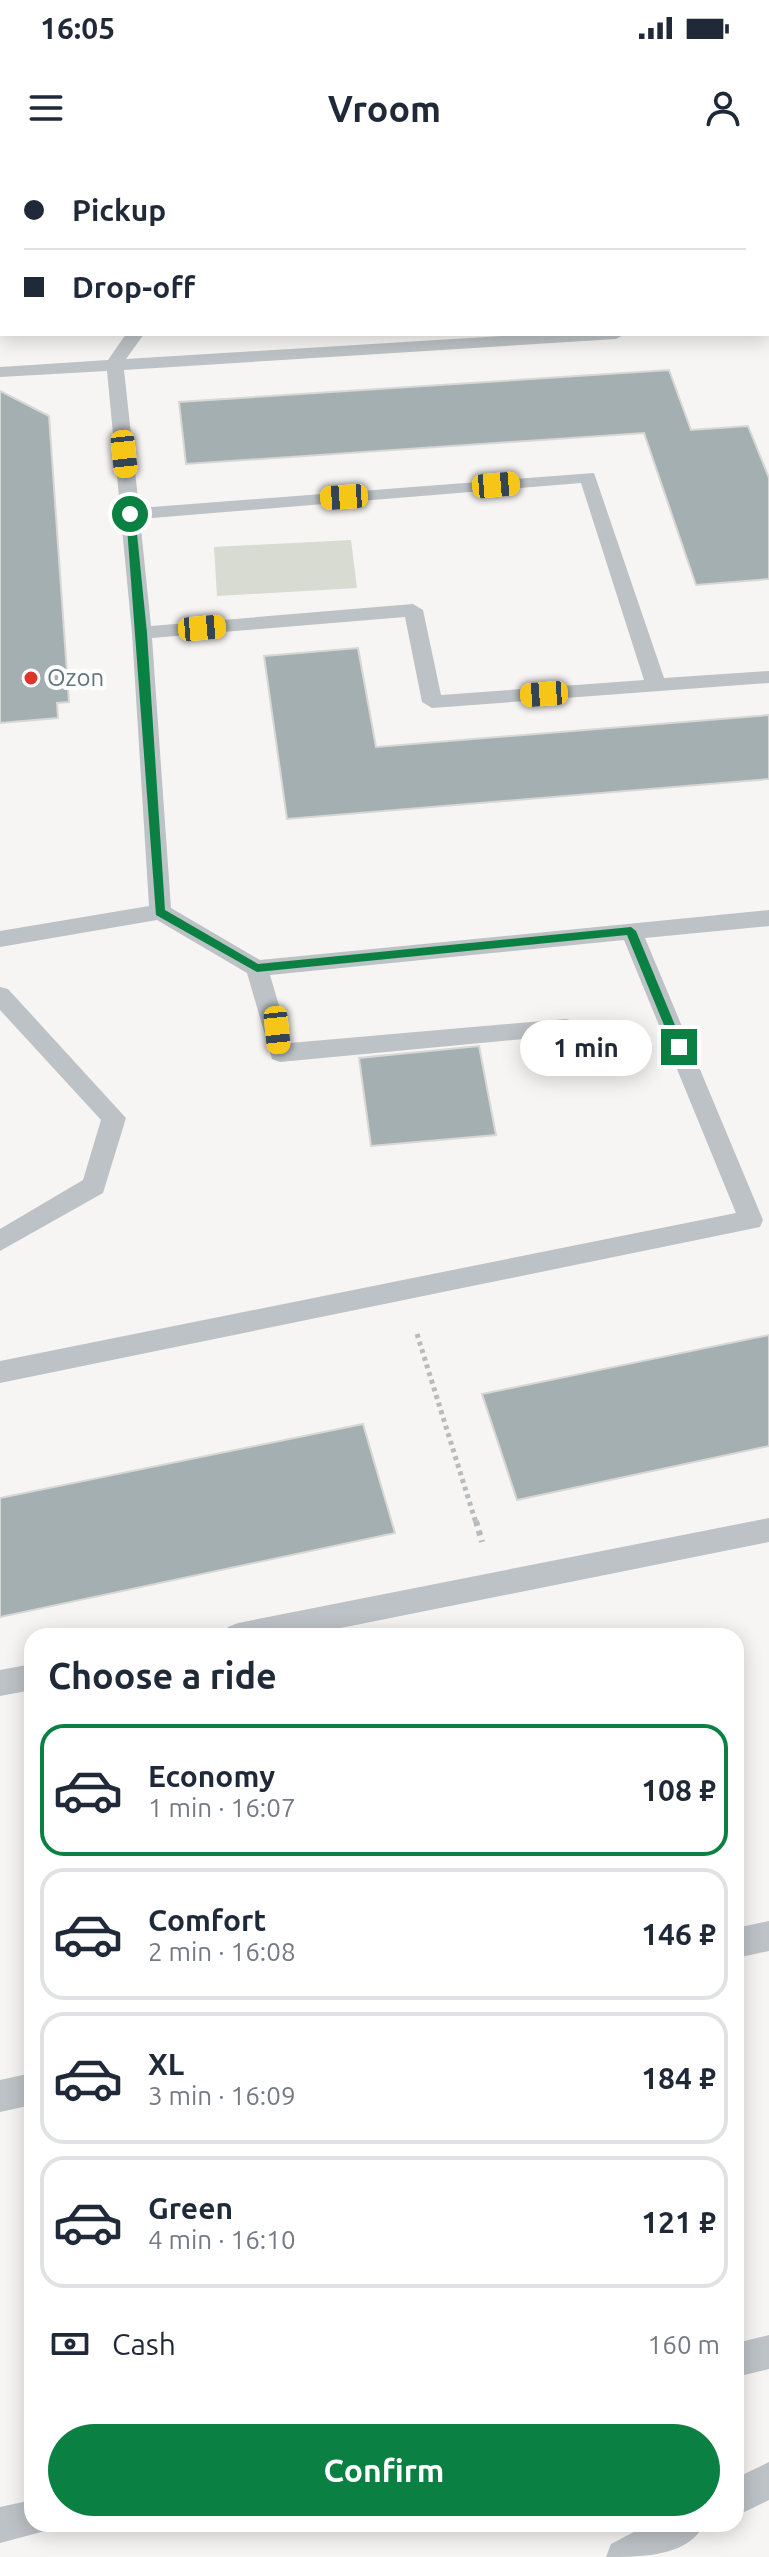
<!DOCTYPE html>
<html lang="en">
<head>
<meta charset="utf-8">
<style>
	body { margin:0; font-family:Ubuntu,sans-serif; background:#f2f2f3; color:#1f2937; height:100vh; display:flex; flex-direction:column; font-size:30px; white-space:nowrap }
	* { box-sizing:border-box; margin:0 }
	p { font-size:26px; color:#747a83 }
	.icon { flex:none; width:44px; height:44px; fill:none; stroke:currentColor; stroke-width:2; stroke-linecap:round; stroke-linejoin:round }
	.map { position:relative; flex:1; overflow:hidden }
	.sheet { position:absolute; left:24px; top:1468px; width:720px; height:904px; display:flex; flex-direction:column; background:#fff; border-radius:24px; box-shadow:0 4px 20px #0003 }
	.sheet>* { flex:none }
	.banner { position:absolute; left:0px; top:0px; width:770px; height:176px; box-shadow:0 4px 20px #0003; display:grid; align-content:center; height:176px; padding:0 24px; background:#fff }
	.end { position:absolute; width:36px; height:36px; margin:-18px; border:10px solid #0b8043; background:#fff; box-shadow:0 0 0 4px #fff }
	.from { border-radius:50% }
	.bubble { position:absolute; height:56px; border-radius:28px; background:#fff; box-shadow:0 4px 20px #0003; font-size:26px; font-weight:700; line-height:56px; text-align:center }
	.car { position:absolute; width:24px; height:48px; margin:-24px -12px; border-radius:10px; box-shadow:0 0 6px 2px #0007; background:linear-gradient(#f5c518 24%,#345 0 40%,#f5c518 0 76%,#345 0 86%,#f5c518 0) }
	.banner b { display:flex; align-items:center; gap:28px; height:76px; font-size:30px }
	.banner b+b { border-top:2px solid #e0e1e3 }
	.banner i { width:20px; height:20px; background:#1f2937 }
	ul { padding:0; list-style:none }
	li { display:flex; align-items:center; gap:24px; height:132px; margin:0 16px 12px; padding:0 8px; border:4px solid #e0e1e3; border-radius:24px }
	li div { flex:1 }
	li b { display:block; font-size:30px }
	li em { font-style:normal; font-weight:700 }
	li.current { border-color:#0b8043 }
	li>.icon { width:72px; height:72px; stroke-width:1.5 }
	h2 { padding:0 24px; font-size:36px; line-height:96px }
	.pay { display:flex; align-items:center; gap:20px; height:88px; padding:0 24px; font-size:30px }
	.pay p { margin-inline-start:auto }
	.primary-button { display:flex; gap:16px; margin-top:auto; padding:16px 24px }
	.primary-button a { flex:1; height:92px; border-radius:48px; background:#0b8043; color:#fff; font-size:32px; font-weight:700; line-height:92px; text-align:center }
	.status { display:flex; justify-content:space-between; align-items:center; height:56px; padding:0 40px; background:#fff; direction:ltr }
	.status svg { height:22px; fill:currentColor }
	header { display:flex; justify-content:space-between; align-items:center; height:104px; padding:0 24px; background:#fff; font-size:36px; font-weight:700 }
	.map>svg:first-child { display:block }
	.green { fill:#d7dbd2 }
	.building { fill:#a4afb2; stroke:#d7d7d5; stroke-width:2 }
	.lines { fill:none; stroke-linecap:round; stroke-linejoin:round }
	.path-far1 { stroke:#b7bbbd; stroke-width:5; stroke-dasharray:4 4; stroke-linecap:butt }
	.path { stroke:#b7bbbd; stroke-width:6; stroke-dasharray:5 5; stroke-linecap:butt }
	.lane { fill:#bcc2c5; fill-rule:evenodd }
	.route { fill:#0b8043 }
	.poi-dot { fill:#de352a; stroke:#fff; stroke-width:3 }
	.labels { text-anchor:middle; stroke-width:8; stroke-linejoin:round; paint-order:stroke }
	.far-poi-label { font-size:24px; fill:#62767d; stroke:#fff; text-anchor:start }
</style>
</head>
<body>
<div class="status"><b>16:05</b><svg viewBox="0 0 49 12"><path d="M0 12V9h3v3zM5 12V6h3v6zM10 12V3h3v9zM15 12V0h3v12zM26 1h20v11H26zM47 4h2v5h-2z"/></svg></div>
<header><svg class="icon" aria-label="menu" viewBox="0 0 24 24"><path d="M4 6h16M4 12h16M4 18h16"/></svg>Vroom<svg class="icon" aria-label="person" viewBox="0 0 24 24"><circle cx="12" cy="8" r="4"/><path d="M4 21q1-7 8-7t8 7"/></svg></header>
<div class="map">
<svg width="769" height="2397" viewBox="0 0 769 2397">
	<rect width="100%" height="100%" fill="#f6f5f3"/>
	<!-- green -->
	<path class="green" d="M 351,380 L 357,428 L 217,436 L 214,387 Z"/>
	<!-- building -->
	<path class="building" d="M 669,210 L 691,270 L 748,266 L 769,318 L 769,419 L 696,425 L 644,273 L 186,304 L 179,242 Z
		M 0,231 L 49,256 L 69,542 L 57,543 L 58,558 L 0,563 Z
		M 358,488 L 376,587 L 769,555 L 769,619 L 287,659 L 264,496 Z
		M 479,886 L 496,975 L 371,986 L 359,898 Z
		M 769,1175 L 769,1286 L 517,1340 L 482,1234 Z
		M 363,1264 L 395,1373 L 0,1457 L 0,1338 Z"/>
	<g class="lines">
		<!-- path-far1 -->
		<path class="path-far1" d="M 417,1174 L 476,1363"/>
		<!-- path -->
		<path class="path" d="M 476,1361 L 482,1382"/>
		<!-- lane -->
		<path class="lane" d="M 142,0 L 158,0 L 159,2 L 143,2 Z
			M 317,0 L 361,0 L 315,2 Z
			M 0,17 L 2,17 L 2,27 L 0,27 Z
			M 0,134 L 2,134 L 2,144 L 0,144 Z
			M 768,160 L 769,160 L 769,170 L 768,170 Z
			M 126,174 L 144,174 L 126,199 L 533,174 L 625,174 L 616,179 L 124,210 L 139,348 L 594,313 L 664,518 L 769,511 L 769,523 L 432,548 L 422,542 L 405,457 L 152,478 L 171,748 L 260,800 L 769,750 L 769,766 L 645,778 L 763,1060 L 760,1067 L 0,1223 L 0,1201 L 736,1053 L 624,780 L 270,815 L 290,883 L 566,859 L 574,861 L 578,867 L 574,873 L 566,875 L 280,902 L 272,899 L 247,813 L 157,760 L 0,787 L 0,771 L 149,746 L 132,473 L 107,211 L 0,217 L 0,207 L 108,200 ZM 581,323 L 644,520 L 441,535 L 423,450 L 413,444 L 151,466 L 140,359 Z
			M 0,827 L 8,829 L 126,958 L 103,1033 L 0,1091 L 0,1069 L 83,1020 L 101,960 L 0,850 Z
			M 769,1358 L 769,1382 L 301,1476 L 224,1476 L 228,1467 L 238,1463 Z
			M 32,1504 L 32,1530 L 0,1536 L 0,1510 Z
			M 769,1761 L 769,1791 L 736,1798 L 736,1768 Z
			M 32,1913 L 32,1945 L 0,1952 L 0,1920 Z
			M 769,2175 L 769,2209 L 736,2217 L 736,2183 Z
			M 769,2302 L 769,2340 L 736,2356 L 736,2318 Z
			M 32,2340 L 32,2364 L 48,2364 L 45,2371 L 0,2383 L 0,2347 Z
			M 649,2364 L 704,2364 C 689,2397 640,2397 606,2397 L 611,2384 Z"/>
	</g>
	<!-- route -->
	<path class="route" d="M 130,352 L 135,354 L 147,473 L 165,750 L 258,804 L 631,767 L 636,771 L 684,887 L 683,890 L 673,887 L 627,775 L 257,812 L 156,755 L 126,354 Z"/>
	<!-- markers -->
	<circle class="poi-dot" cx="31" cy="518" r="8"/>
	<g class="labels">
		<!-- far-poi labels -->
		<g class="far-poi-label">
			<text x="47" y="526">Ozon</text>
		</g>
	</g>
</svg>
<i class="end from" style="left:130px;top:354px"></i>
<i class="end" style="left:679px;top:887px"></i>
<div class="bubble" style="left:520px;top:860px;width:132px">1 min</div>
<i class="car" style="left:124px;top:294px;rotate:174deg"></i>
<i class="car" style="left:496px;top:325px;rotate:85deg"></i>
<i class="car" style="left:344px;top:337px;rotate:266deg"></i>
<i class="car" style="left:202px;top:468px;rotate:85deg"></i>
<i class="car" style="left:544px;top:534px;rotate:266deg"></i>
<i class="car" style="left:277px;top:870px;rotate:174deg"></i>
<div class="banner">
<b><i class="from"></i>Pickup</b>
<b><i></i>Drop-off</b>
</div>
<section class="sheet">
<h2>Choose a ride</h2>
<ul>
<li class="current"><svg class="icon" aria-label="car" viewBox="0 0 24 24"><path d="M5 17H2v-5l4-1 3-4h7l3 4 3 1v5h-3M9 17h6M6 11h13"/><circle cx="7" cy="17" r="2"/><circle cx="17" cy="17" r="2"/></svg><div><b>Economy</b><p>1 min · 16:07</p></div><em>108 ₽</em></li>
<li><svg class="icon" aria-label="car" viewBox="0 0 24 24"><path d="M5 17H2v-5l4-1 3-4h7l3 4 3 1v5h-3M9 17h6M6 11h13"/><circle cx="7" cy="17" r="2"/><circle cx="17" cy="17" r="2"/></svg><div><b>Comfort</b><p>2 min · 16:08</p></div><em>146 ₽</em></li>
<li><svg class="icon" aria-label="car" viewBox="0 0 24 24"><path d="M5 17H2v-5l4-1 3-4h7l3 4 3 1v5h-3M9 17h6M6 11h13"/><circle cx="7" cy="17" r="2"/><circle cx="17" cy="17" r="2"/></svg><div><b>XL</b><p>3 min · 16:09</p></div><em>184 ₽</em></li>
<li><svg class="icon" aria-label="car" viewBox="0 0 24 24"><path d="M5 17H2v-5l4-1 3-4h7l3 4 3 1v5h-3M9 17h6M6 11h13"/><circle cx="7" cy="17" r="2"/><circle cx="17" cy="17" r="2"/></svg><div><b>Green</b><p>4 min · 16:10</p></div><em>121 ₽</em></li>
</ul>
<div class="pay"><svg class="icon" aria-label="cash" viewBox="0 0 24 24"><path d="M3 7h18v10H3z"/><circle cx="12" cy="12" r="2"/></svg>Cash<p>160 m</p></div>
<div class="primary-button"><a>Confirm</a></div>
</section>
</div>
</body>
</html>
